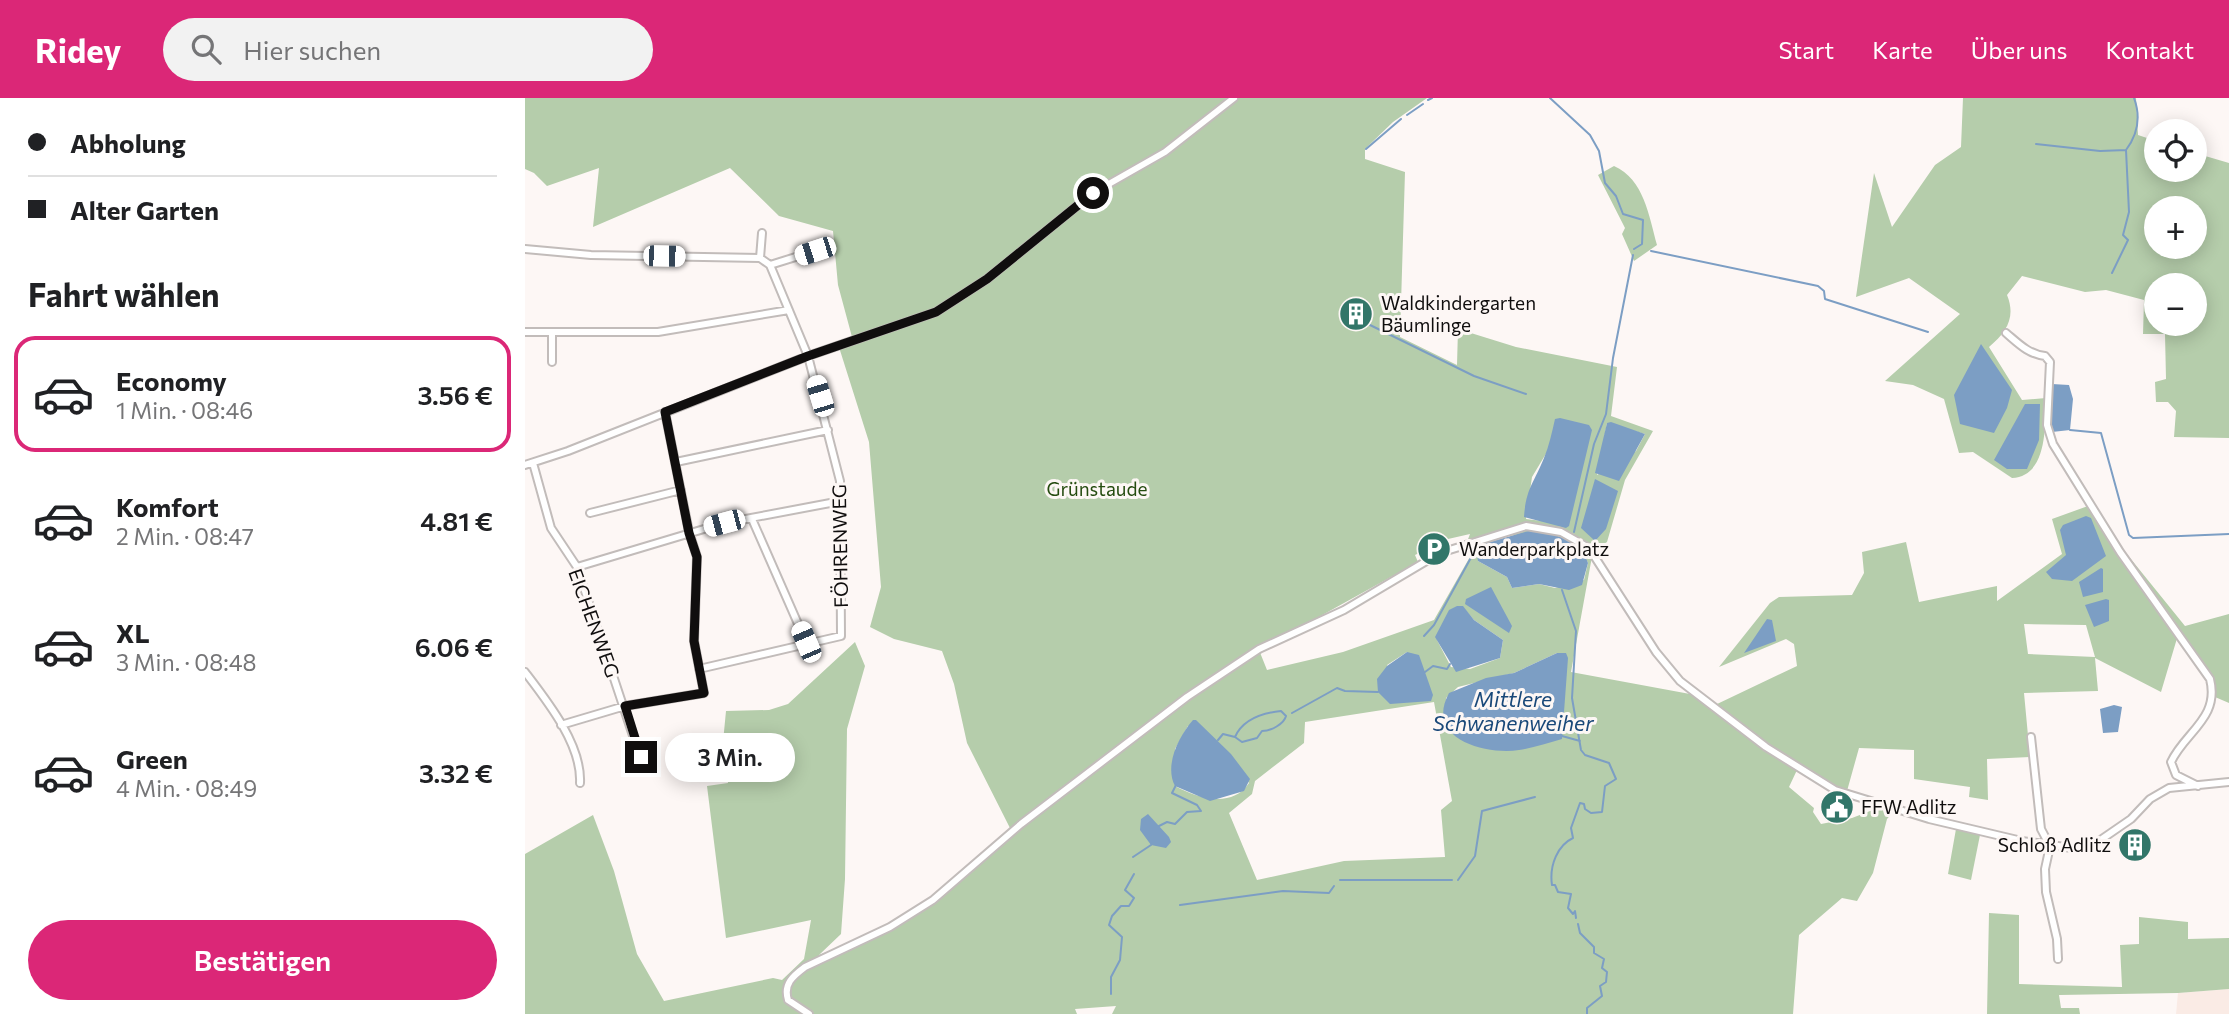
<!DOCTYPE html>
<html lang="de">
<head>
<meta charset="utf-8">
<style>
	body { margin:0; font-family:Commissioner,sans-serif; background:#f2f2f2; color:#202124; height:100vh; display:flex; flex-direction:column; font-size:26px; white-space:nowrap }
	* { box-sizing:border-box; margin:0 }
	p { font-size:23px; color:#757577 }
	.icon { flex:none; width:38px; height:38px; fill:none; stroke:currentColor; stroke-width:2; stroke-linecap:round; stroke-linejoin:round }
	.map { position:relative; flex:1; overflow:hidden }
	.drawer { display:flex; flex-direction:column; background:#fff; width:525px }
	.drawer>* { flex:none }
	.banner { display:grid; align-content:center; height:154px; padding:0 28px; background:#fff }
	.buttons { position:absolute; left:1619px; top:21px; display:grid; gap:14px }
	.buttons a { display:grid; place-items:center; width:63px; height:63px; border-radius:50%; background:#fff; box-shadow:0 4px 18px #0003; font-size:35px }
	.end { position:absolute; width:32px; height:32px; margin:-16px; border:9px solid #100e0e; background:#fff; box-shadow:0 0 0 4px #fff }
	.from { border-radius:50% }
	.bubble { position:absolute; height:49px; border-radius:24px; background:#fff; box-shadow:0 4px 18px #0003; font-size:23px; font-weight:600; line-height:49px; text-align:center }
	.car { position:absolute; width:21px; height:42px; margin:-21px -10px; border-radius:9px; box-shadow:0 0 5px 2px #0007; background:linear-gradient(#fff 24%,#345 0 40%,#fff 0 76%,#345 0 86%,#fff 0) }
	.banner b { display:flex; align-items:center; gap:24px; height:66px; font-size:26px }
	.banner b+b { border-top:2px solid #e0e0e0 }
	.banner i { width:18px; height:18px; background:#202124 }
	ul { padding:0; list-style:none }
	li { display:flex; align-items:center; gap:21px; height:116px; margin:0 14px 10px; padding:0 14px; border:4px solid transparent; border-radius:21px }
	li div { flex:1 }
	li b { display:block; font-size:26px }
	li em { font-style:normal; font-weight:600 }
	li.current { border-color:#db2777 }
	li>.icon { width:63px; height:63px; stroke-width:1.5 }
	h2 { padding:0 28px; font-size:32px; line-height:84px }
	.cta { display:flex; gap:14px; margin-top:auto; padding:14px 28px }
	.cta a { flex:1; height:80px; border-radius:42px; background:#db2777; color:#fff; font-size:28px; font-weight:600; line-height:80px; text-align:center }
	header { display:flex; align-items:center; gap:42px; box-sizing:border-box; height:98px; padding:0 35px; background:#db2777; color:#fff }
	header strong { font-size:33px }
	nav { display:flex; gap:38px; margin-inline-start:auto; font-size:24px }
	.search { width:490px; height:63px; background:#f2f2f2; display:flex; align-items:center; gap:18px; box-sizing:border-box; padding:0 24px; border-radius:38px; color:#757577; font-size:26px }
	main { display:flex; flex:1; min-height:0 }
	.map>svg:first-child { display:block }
	.built { fill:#faebe5 }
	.green { fill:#b5cdab; fill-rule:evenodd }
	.water { fill:#7c9ec4 }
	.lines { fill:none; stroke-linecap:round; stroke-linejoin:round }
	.stream { stroke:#7c9ec4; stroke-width:2 }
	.minor-casing { stroke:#c2bcba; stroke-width:10 }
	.minor { stroke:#fff; stroke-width:6 }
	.route { stroke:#100e0e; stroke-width:9 }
	.labels { text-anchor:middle; stroke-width:6; stroke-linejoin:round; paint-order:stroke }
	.poi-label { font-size:19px; fill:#100e0e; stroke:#fdf7f5; text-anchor:start }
	.park-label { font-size:19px; fill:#254c10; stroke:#fdf7f5 }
	.street-label { font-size:19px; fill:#100e0e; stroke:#fdf7f5 }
	.water-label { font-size:21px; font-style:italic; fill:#194879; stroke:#fdf7f5 }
</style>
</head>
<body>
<header>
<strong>Ridey</strong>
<div class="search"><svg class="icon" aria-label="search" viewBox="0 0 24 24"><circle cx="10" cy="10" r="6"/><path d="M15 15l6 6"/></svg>Hier suchen</div>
<nav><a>Start</a><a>Karte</a><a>Über uns</a><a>Kontakt</a></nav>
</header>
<main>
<section class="drawer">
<div class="banner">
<b><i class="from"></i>Abholung</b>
<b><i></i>Alter Garten</b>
</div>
<h2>Fahrt wählen</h2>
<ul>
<li class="current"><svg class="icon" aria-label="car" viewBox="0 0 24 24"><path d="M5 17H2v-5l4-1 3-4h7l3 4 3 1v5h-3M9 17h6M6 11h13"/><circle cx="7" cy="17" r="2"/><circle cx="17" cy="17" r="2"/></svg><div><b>Economy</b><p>1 Min. · 08:46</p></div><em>3.56 €</em></li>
<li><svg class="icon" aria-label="car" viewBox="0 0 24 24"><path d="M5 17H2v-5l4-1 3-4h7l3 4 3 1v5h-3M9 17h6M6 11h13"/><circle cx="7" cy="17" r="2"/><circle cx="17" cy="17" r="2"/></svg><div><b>Komfort</b><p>2 Min. · 08:47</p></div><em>4.81 €</em></li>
<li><svg class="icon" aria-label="car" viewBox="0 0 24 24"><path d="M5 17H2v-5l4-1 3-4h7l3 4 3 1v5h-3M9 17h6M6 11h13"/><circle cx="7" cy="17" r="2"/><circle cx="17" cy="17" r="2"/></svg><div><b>XL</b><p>3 Min. · 08:48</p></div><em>6.06 €</em></li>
<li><svg class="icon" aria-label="car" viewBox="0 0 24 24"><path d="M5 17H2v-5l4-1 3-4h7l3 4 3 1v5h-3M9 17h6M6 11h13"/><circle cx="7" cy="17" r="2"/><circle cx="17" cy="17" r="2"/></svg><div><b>Green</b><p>4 Min. · 08:49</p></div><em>3.32 €</em></li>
</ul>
<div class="cta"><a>Bestätigen</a></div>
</section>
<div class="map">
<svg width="1704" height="916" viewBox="0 0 1704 916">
	<rect width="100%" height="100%" fill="#fdf7f5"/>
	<!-- built -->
	<path class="built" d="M 1704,891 L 1704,916 L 1651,916 L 1653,895 Z"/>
	<!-- green -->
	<path class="green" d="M 0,0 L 902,0 L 868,24 L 840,51 L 840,61 L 880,74 L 875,239 L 932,267 L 933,231 L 991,249 L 1092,269 L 1086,318 L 1128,333 L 1100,382 L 1082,444 L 1068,453 L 1046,574 L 1165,596 L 1272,672 L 1264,689 L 1289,710 L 1288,714 L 1296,726 L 1327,720 L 1358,708 L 1370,712 L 1362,721 L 1348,775 L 1332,803 L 1317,800 L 1274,837 L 1268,916 L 587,916 L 591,908 L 550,911 L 552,916 L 0,916 L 0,756 L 68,717 L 89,773 L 112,856 L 139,903 L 248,880 L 257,882 L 279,861 L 286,822 L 201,840 L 182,688 L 203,685 L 198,644 L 201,613 L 244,612 L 263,606 L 330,544 L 340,568 L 322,631 L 320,781 L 316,836 L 294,857 L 365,829 L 408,802 L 486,732 L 442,645 L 429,586 L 417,553 L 369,541 L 345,529 L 356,489 L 344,344 L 313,246 L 327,239 L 313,187 L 308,133 L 254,118 L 205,70 L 68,129 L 74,70 L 22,88 L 9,75 L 0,71 ZM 1082,325 L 1120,336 L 1111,353 L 1072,377 ZM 1022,354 L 1017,423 L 1001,421 L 1007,379 ZM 945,436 L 942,444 L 946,443 L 950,450 L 909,522 L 818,554 L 742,572 L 734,552 L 893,464 L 890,457 L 923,441 ZM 1029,436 L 1056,450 L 1063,465 L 1059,482 L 1030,490 L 1014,486 L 987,490 L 982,479 L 953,463 L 957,446 L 978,438 ZM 937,508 L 949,522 L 978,542 L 975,560 L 945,571 L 926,569 L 912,542 L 923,519 ZM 882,554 L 905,603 L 883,603 L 862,567 ZM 1032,555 L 1039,594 L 1036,641 L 922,629 L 921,600 L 933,589 L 989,575 ZM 909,604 L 927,703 L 916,712 L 920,759 L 819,763 L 732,782 L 704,715 L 727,696 L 730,683 L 779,645 L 780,624 ZM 663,628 C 695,644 705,654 724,685 C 707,711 672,700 650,688 L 650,651 Z
		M 1438,0 L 1611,0 L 1613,37 L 1631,43 L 1631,72 L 1670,72 L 1670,55 L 1704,65 L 1704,340 L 1649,339 L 1651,313 L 1643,304 L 1631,304 L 1630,284 L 1641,281 L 1640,236 L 1618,236 L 1619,202 L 1581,192 L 1560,194 L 1497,178 L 1482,197 C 1491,219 1482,234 1464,249 L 1497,302 L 1521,300 C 1520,327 1523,378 1487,380 L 1448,354 L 1434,355 L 1419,301 L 1388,287 L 1360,283 L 1435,216 L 1384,180 L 1331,199 L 1349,75 L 1367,129 L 1410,67 L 1436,49 ZM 1631,110 L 1670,110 L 1670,149 L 1631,149 ZM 1631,187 L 1670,187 L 1670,226 L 1631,226 Z
		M 1089,68 C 1119,81 1124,118 1132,147 L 1109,163 L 1097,136 L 1100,130 L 1073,77 Z
		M 1563,408 L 1660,528 L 1704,516 L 1704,605 L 1690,599 L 1688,591 L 1653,537 L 1636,594 L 1570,560 L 1573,593 L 1499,595 L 1505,659 L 1462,661 L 1463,702 L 1444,699 L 1445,689 L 1389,681 L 1389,652 L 1334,650 L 1322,693 C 1274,677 1230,637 1190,607 L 1272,568 L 1269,546 L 1261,541 L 1194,569 L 1245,505 L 1254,499 L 1327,497 L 1339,475 L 1337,454 L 1381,444 L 1394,504 L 1472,488 L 1472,503 L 1537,456 L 1527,421 ZM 1499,526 L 1561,527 L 1570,559 L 1503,556 Z
		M 1431,731 L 1455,737 L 1446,782 L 1423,776 Z
		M 1464,815 L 1494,817 L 1494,886 L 1597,889 L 1595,847 L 1614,846 L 1614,819 L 1663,824 L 1663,841 L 1704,840 L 1704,891 L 1653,895 L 1534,897 L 1536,910 L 1554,910 L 1555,916 L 1462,916 Z"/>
	<!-- water -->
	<path class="water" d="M 1456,246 L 1487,292 L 1482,310 L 1469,335 L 1435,326 L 1429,297 Z
		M 1527,286 L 1544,287 L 1548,301 L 1545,332 L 1527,334 Z
		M 1500,306 L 1515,306 L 1514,342 L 1502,371 L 1482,371 L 1469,362 Z
		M 1035,320 L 1064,327 L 1067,332 L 1044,428 L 1041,430 L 999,419 C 1001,390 1009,385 1019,360 C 1024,348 1027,334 1030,321 Z
		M 1086,324 L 1120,336 L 1094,383 L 1070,375 L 1082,325 Z
		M 1070,381 L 1093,393 L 1081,431 L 1070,443 L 1056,430 Z
		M 1561,418 L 1566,420 L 1581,458 L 1547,483 L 1527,481 L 1521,474 L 1541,457 L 1535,432 L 1538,427 Z
		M 1007,432 C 1028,436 1056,441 1063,465 L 1057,487 L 1044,492 L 1014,486 L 987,490 L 982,479 L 953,463 L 951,452 L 957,446 Z
		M 1576,470 L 1578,471 L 1578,494 L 1558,499 L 1554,484 Z
		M 966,489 L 987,528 L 984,535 L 940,506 L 941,501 Z
		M 1581,501 L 1584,502 L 1584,523 L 1569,529 L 1560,507 Z
		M 932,508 L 938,508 L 949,522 L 978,542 L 975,560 L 931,574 L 910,539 L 924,512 Z
		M 1242,521 L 1247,522 L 1251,543 L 1219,555 Z
		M 882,554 L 894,557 L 908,597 L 906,603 L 865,606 L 853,594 L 852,581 L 862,568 Z
		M 1032,555 L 1041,555 L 1043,560 L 1037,641 C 1023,645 1008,650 994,652 C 961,657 899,641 924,595 L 961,580 L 989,575 Z
		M 1589,607 L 1597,609 L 1593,634 L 1578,635 L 1575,611 Z
		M 668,622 L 671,622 L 706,656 L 725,681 L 719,693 L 685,703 L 650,688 C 639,667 654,638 668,622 Z
		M 623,716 L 644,739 L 646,744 L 641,750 L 626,747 L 615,732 L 616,721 Z"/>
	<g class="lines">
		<!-- stream -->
		<path class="stream" d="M 1025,0 L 1065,37 L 1074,53 L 1080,85 L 1091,98 L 1098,116 L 1118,122 L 1117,146 L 1109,151
			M 903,2 L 907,0
			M 882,17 L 898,6
			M 1511,46 L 1575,53 L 1601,52
			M 841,51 L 876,21
			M 1126,153 L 1293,188 L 1299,193 L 1300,201 L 1403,234
			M 1587,175 L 1603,142 L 1598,137 L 1604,114 L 1601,52 C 1613,36 1616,19 1609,0
			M 845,227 L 949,278 L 1001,296
			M 1545,332 L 1576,335 L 1604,437 L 1608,440 L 1704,436
			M 1049,434 L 1069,346 L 1081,316 L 1088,260 L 1108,157
			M 1037,492 L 1051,533 L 1047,600 L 1056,652 L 1060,657 L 1084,665 L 1091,681 L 1080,688 L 1077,714 L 1066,715 L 1060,711 L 1059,706 L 1055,705 L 1046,730 L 1048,740 C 1033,747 1024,767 1027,787 L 1030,787 L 1033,794 L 1046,796 L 1043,810 L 1048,816 L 1050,813 L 1051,820
			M 899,538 L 909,527 L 948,456
			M 900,574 L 908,568 L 922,571 L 925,566
			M 767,615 L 812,590 L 820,593 L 853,594
			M 1037,638 L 1055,643
			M 693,642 L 698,636 L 710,639 C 718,621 737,615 756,613 L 761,618 C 759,626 746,633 737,633 L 732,640 L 717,644 L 710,639
			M 634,728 L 642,724 L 650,726 L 662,714 L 676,713 L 672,707 L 647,695 L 651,687
			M 608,759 L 626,747
			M 815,782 L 927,782
			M 933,782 L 950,758 L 957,713 L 1010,699
			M 655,807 L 758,793 L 804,795 L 809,788
			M 1053,826 L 1055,835 L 1069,849 L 1069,855 L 1079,861 L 1077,870 L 1082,874 L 1081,884 L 1075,888 L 1077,898 L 1062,910 L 1062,916
			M 586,896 L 586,879 L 595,862 L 597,839 L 584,827 L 587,818 L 596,808 L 604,808 L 609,800 L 600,792 L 609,776"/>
		<!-- minor casing -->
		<g class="minor-casing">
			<path id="minor" d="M 0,151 L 66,157 L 235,160 L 245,167 L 283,258 L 315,383 L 316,538 L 174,571
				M 235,160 L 237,135
				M 245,167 L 290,153
				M 0,234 L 133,234 L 264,212
				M 27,234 L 27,264
				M 1481,235 C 1493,245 1503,256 1520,258 L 1525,264 L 1522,327 L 1528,346 L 1595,454 L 1685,581 C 1695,620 1660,634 1646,664 L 1651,677 L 1673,688
				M 151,364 L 303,332
				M 8,365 L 26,430 L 52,469 L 115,659
				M 0,367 L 43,353 L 283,258 L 411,214 L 462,181 L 568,95 L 640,54 L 709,0
				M 65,415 L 156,392
				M 227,421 L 281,544
				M 52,469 L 199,425 L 316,403
				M 0,574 C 23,604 57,647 55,685
				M 36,627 L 100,608 L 179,595 L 169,543 L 172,459 L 164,434 L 140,314
				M 1506,639 L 1516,731 L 1525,748 L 1520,771 L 1521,794 L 1532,841 L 1533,861
				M 284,916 L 263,902 C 258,886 268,878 280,869 L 365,829 L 408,802 L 496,726 L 662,599 L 734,551 L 819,512 L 915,455 L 1001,428 L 1036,434 L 1064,450 L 1131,554 L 1155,583 L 1241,649 L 1310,692 L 1404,721 L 1497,743 L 1547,750 L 1574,743 L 1606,721 L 1625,701 L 1644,690 L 1704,684"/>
		</g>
		<!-- minor -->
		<use href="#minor" class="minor"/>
	</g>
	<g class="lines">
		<!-- route -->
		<path class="route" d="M 116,659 L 100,608 L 179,595 L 169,543 L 172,459 L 164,435 L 140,314 L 283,258 L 411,214 L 462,181 L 568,95"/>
	</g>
	<!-- icons -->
	<defs>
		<g id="building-disc" transform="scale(1.75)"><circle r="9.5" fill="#327669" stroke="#fdf7f5"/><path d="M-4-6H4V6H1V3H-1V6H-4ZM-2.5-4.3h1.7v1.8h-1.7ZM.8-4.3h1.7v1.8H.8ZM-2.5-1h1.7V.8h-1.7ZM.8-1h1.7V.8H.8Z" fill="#fff"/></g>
		<g id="parking-disc" transform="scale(1.75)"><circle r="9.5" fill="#327669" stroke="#fdf7f5"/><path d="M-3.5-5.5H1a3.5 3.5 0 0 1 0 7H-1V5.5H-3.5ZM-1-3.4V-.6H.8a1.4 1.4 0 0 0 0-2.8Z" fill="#fff"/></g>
		<g id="civic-disc" transform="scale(1.75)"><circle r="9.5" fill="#327669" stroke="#fdf7f5"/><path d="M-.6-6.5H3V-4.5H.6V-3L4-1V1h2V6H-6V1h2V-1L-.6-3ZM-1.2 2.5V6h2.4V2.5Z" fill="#fff"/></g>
	</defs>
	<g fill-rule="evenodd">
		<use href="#building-disc" x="831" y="216"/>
		<use href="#parking-disc" x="909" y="451"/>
		<use href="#civic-disc" x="1312" y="709"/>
		<use href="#building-disc" x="1610" y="747"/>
	</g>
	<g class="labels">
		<!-- poi labels -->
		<g class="poi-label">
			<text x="856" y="212">Waldkindergarten<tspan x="856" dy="22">Bäumlinge</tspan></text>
			<text x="934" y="458">Wanderparkplatz</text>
			<text x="1336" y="716">FFW Adlitz</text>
			<text x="1586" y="754" text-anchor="end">Schloß Adlitz</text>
		</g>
		<!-- park labels -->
		<g class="park-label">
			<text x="572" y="398">Grünstaude</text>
		</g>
		<!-- street labels -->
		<g class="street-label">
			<text transform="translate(315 448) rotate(-91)" y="7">FÖHRENWEG</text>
			<text transform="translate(69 525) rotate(70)" y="7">EICHENWEG</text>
		</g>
		<!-- water labels -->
		<g class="water-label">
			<text x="988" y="609">Mittlere<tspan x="988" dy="24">Schwanenweiher</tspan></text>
		</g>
	</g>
</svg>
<div class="buttons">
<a><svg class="icon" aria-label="locate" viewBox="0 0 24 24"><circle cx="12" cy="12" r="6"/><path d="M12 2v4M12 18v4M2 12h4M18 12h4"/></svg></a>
<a>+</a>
<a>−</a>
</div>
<i class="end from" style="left:568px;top:95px"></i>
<i class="end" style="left:116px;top:659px"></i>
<div class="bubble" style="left:140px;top:635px;width:130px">3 Min.</div>
<i class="car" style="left:290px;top:153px;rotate:252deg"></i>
<i class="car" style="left:139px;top:158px;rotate:91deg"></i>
<i class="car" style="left:295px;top:298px;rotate:343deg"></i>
<i class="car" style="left:199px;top:425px;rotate:255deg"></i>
<i class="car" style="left:281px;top:544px;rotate:337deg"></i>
</div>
</main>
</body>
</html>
